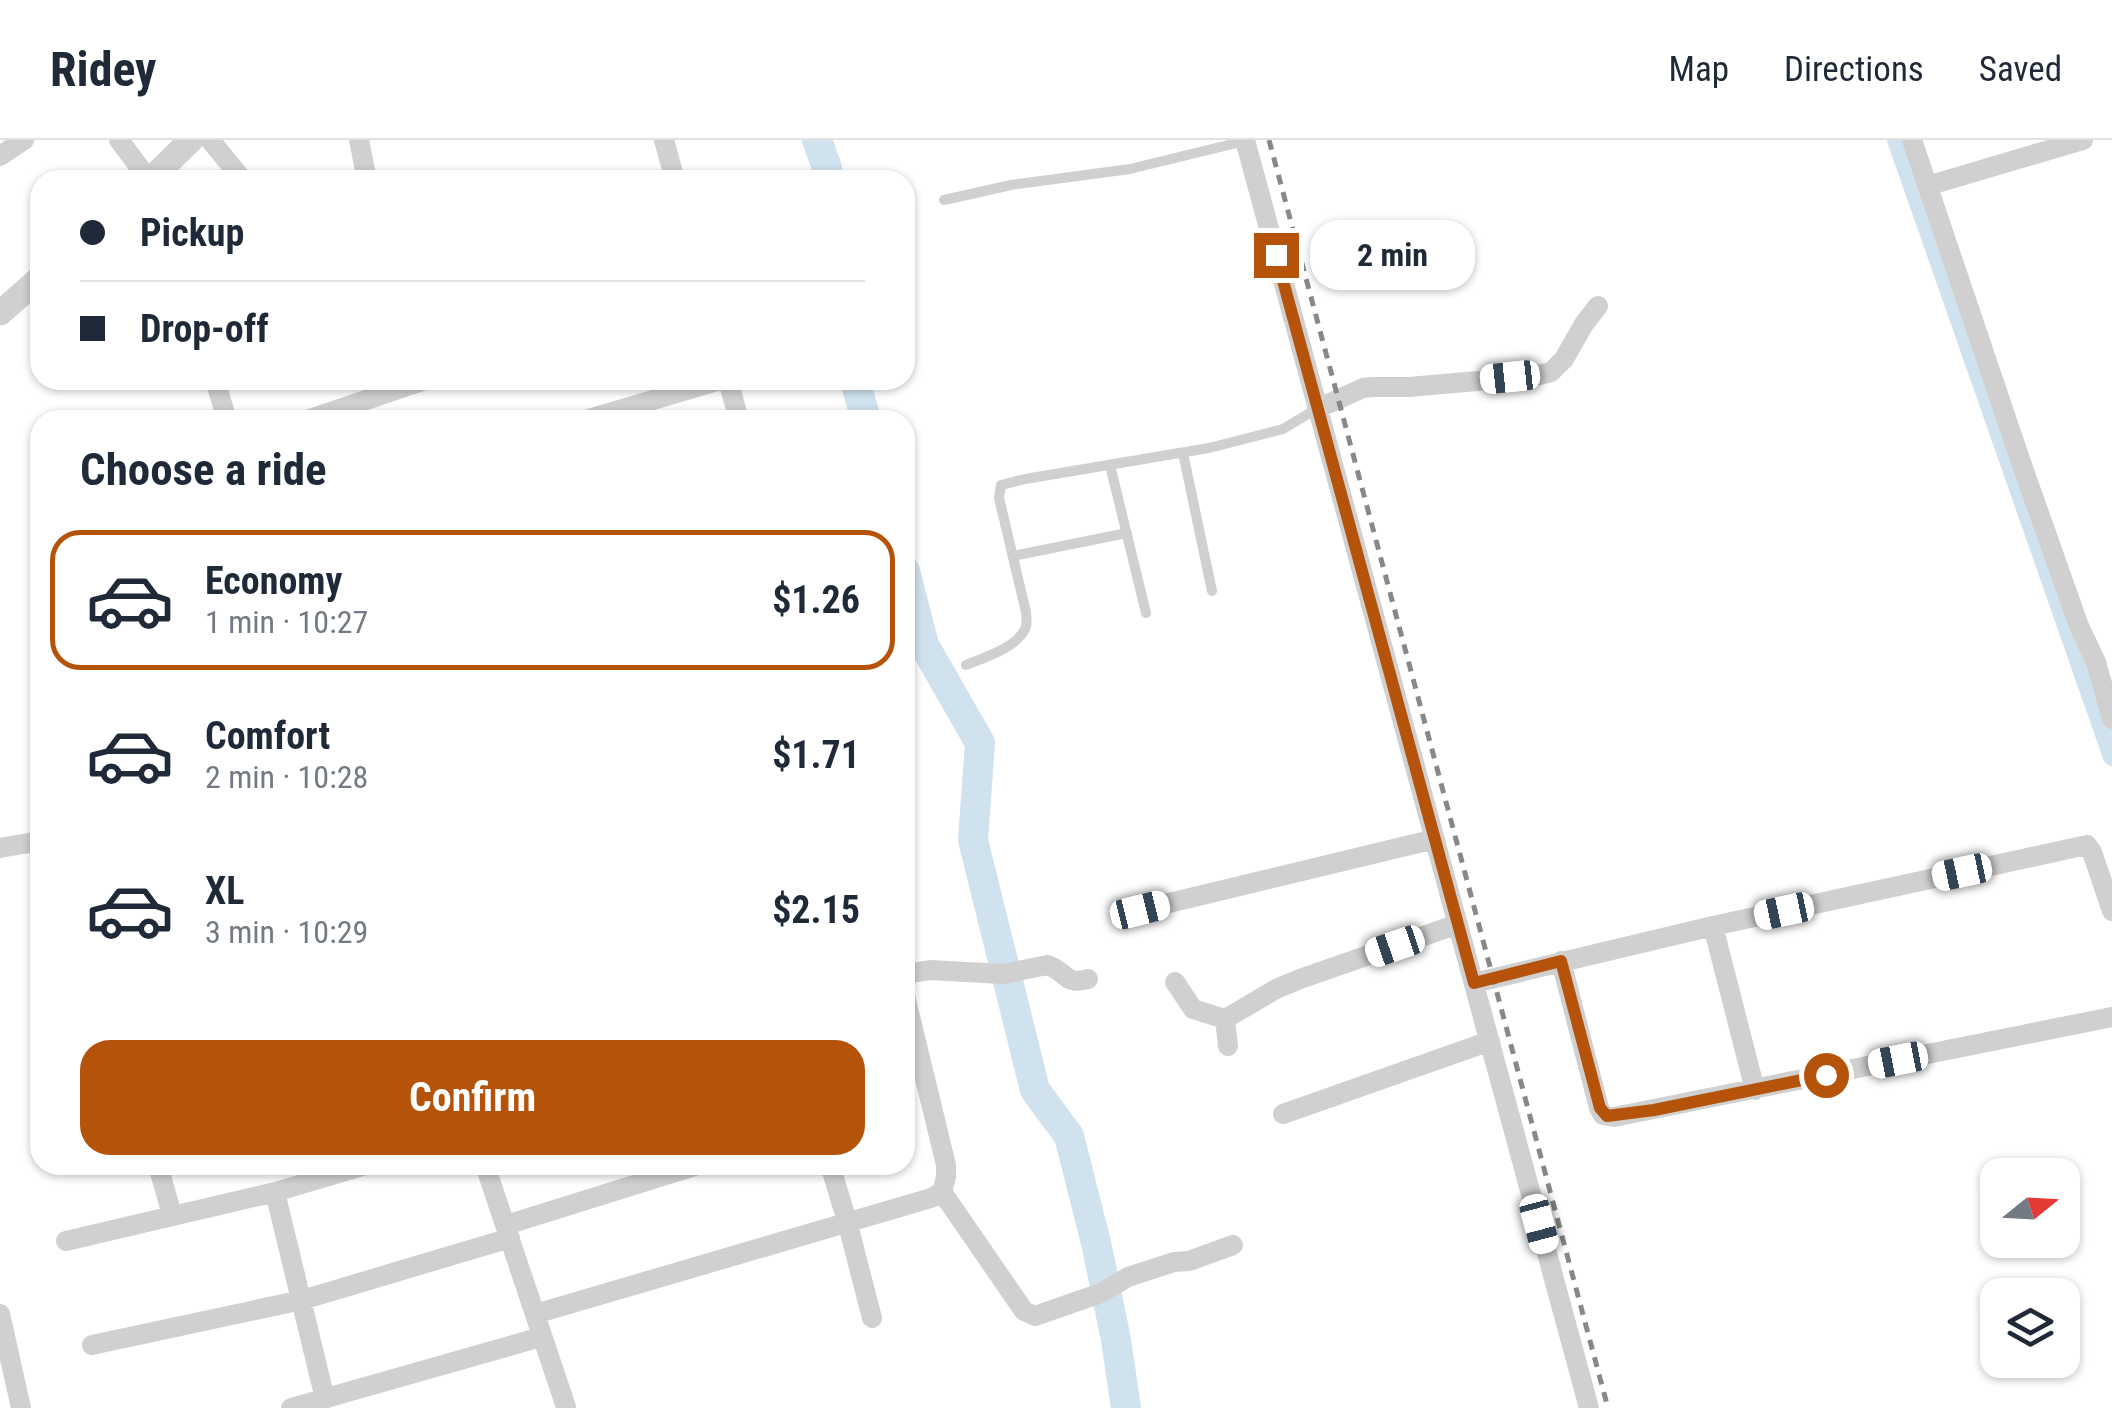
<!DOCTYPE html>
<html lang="en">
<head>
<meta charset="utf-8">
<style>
	body { margin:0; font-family:"Roboto Condensed",sans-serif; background:#f6f6f7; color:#1f2937; height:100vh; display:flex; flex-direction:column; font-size:38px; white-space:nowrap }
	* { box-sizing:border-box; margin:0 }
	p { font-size:32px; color:#747a83 }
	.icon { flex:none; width:55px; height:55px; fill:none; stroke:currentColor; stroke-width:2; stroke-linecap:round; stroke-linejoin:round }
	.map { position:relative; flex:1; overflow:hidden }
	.drawer { position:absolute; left:30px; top:270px; width:885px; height:765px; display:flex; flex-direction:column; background:#fff; border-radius:30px; box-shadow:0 2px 8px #0004 }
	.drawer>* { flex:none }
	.hud { position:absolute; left:30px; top:30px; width:885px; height:220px; border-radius:30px; box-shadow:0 2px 8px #0004; display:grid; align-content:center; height:220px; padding:0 50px; background:#fff }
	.needle { width:65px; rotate:72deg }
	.controls { position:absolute; left:1980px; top:1018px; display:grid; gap:20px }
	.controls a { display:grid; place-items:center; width:100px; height:100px; border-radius:20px; background:#fff; box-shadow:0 2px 8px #0004; font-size:50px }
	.end { position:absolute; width:45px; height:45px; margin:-22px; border:12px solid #b45309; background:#fff; box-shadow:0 0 0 5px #fff }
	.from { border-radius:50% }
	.bubble { position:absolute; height:70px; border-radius:30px; background:#fff; box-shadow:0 2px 8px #0004; font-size:32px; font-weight:700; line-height:70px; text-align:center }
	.car { position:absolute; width:30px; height:60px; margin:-30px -15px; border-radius:12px; box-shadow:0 0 8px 2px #0007; background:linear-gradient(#fff 24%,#345 0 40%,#fff 0 76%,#345 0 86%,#fff 0) }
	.hud b { display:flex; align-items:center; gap:35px; height:95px; font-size:38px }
	.hud b+b { border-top:2px solid #e0e1e3 }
	.hud i { width:25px; height:25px; background:#1f2937 }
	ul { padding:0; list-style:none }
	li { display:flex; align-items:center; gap:30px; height:140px; margin:0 20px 15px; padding:0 30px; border:5px solid transparent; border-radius:30px }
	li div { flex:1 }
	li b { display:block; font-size:38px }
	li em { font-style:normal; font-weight:700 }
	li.current { border-color:#b45309 }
	li>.icon { width:90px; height:90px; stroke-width:1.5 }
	h2 { padding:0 50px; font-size:45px; line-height:120px }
	.action { display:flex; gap:20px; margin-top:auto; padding:20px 50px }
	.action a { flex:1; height:115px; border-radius:30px; background:#b45309; color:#fff; font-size:40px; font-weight:700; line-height:115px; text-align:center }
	header { display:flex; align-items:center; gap:60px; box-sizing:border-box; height:140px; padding:0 50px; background:#fff; border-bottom:2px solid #e0e1e3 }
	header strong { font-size:48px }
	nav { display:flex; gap:55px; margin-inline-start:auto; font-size:35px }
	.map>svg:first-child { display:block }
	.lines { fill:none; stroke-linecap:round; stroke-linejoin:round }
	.canal { stroke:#cfe2ee; stroke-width:18 }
	.river { stroke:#cfe2ee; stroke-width:30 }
	.service { stroke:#d0d0d0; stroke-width:10 }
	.minor { stroke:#d0d0d0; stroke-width:20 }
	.tertiary { stroke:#d0d0d0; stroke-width:25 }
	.rail { stroke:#888; stroke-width:5; stroke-dasharray:10 8; stroke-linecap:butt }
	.route { stroke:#b45309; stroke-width:12 }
</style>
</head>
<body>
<header>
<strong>Ridey</strong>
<nav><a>Map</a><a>Directions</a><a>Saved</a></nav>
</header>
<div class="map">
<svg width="2112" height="1268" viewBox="0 0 2112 1268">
	<rect width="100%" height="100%" fill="#fff"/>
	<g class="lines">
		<!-- canal -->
		<path class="canal" d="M 1896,0 L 2112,617"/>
		<!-- river -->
		<path class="river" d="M 817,0 L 827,28 L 828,40
			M 855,240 L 866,280
			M 905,431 L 924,505 L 980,603 L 973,700 L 1035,950 L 1069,996 L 1097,1107 L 1116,1200 L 1126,1268"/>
		<!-- service -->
		<path class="service" d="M 944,60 L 1011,45 L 1130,29 L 1245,1
			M 1183,313 L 1212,451
			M 1110,325 L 1146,473
			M 1013,416 L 1127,393
			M 966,525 C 983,518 1016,508 1025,489 C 1028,484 1026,478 1026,472 L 999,358 L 1001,345 L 1025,339 L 1209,308 L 1283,289 L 1318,268"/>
		<!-- minor -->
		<path class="minor" d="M 119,0 L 149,40
			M 210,0 L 243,40
			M 359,0 L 367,40
			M 664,0 L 675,40
			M 1245,0 L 1589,1268
			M 1912,0 L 2023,328 L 2079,486 L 2096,522 L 2112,579
			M 0,16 L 24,0
			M 1927,46 L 2083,0
			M 215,240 L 227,280
			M 728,240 L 739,280
			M 1319,268 L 1363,248 L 1372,247 L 1409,247 L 1535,236 L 1551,232 L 1564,219 L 1584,184 L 1598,166
			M 307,280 L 425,240
			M 585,280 L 721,240
			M 0,708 L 40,701
			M 1140,770 L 1435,699
			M 1713,786 L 2087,705 L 2092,712 L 2112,771
			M 1561,821 L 1599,968 L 1603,975 L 1614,977 L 2112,877
			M 905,834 L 930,830 L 1003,834 L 1047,825 C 1066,830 1064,846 1088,839
			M 1175,842 L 1193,869 L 1225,879
			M 1474,843 L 1713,786 L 1755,950
			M 1228,906 L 1225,879 L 1276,849 L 1300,839 L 1458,784
			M 1283,974 L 1490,901
			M 158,1025 L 172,1075
			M 485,1025 L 566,1267
			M 830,1025 L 847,1081 L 872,1178
			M 275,1052 L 325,1259
			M 942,1052 L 1024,1171 L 1035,1176 L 1101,1153 L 1128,1137 L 1174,1122 L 1189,1121 L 1233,1105
			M 506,1085 L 698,1025
			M 66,1101 L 275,1052 L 366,1025
			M 0,1174 L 21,1268
			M 535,1174 L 931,1058 L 942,1052 L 946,1037 L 946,1025 L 905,856
			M 92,1205 L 302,1160 L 510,1098
			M 291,1268 L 541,1197"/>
		<!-- tertiary -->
		<path class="tertiary" d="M 150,40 L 191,0
			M 0,173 L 40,138"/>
		<!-- rail -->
		<path class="rail" d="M 1269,0 L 1608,1268"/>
	</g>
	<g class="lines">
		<!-- route -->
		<path class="route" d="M 1276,115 L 1474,843 L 1561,821 L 1600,968 L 1607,976 L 1654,970 L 1826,935"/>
	</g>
</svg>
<div class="controls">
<a><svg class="needle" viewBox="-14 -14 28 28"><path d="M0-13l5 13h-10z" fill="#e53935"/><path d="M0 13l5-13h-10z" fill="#747a83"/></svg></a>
<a><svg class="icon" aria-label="layers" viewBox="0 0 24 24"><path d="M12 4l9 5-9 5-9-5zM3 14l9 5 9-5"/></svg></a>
</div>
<i class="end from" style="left:1826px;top:935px"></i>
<i class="end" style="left:1276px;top:115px"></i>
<div class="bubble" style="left:1310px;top:80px;width:165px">2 min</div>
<i class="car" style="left:1510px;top:237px;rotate:264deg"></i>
<i class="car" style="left:1962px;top:732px;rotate:258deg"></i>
<i class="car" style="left:1140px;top:770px;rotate:76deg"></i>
<i class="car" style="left:1784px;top:771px;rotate:258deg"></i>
<i class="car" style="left:1395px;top:806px;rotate:251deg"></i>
<i class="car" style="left:1898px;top:920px;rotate:259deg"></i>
<i class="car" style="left:1539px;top:1084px;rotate:165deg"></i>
<div class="hud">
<b><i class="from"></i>Pickup</b>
<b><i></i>Drop-off</b>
</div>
<section class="drawer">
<h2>Choose a ride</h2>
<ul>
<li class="current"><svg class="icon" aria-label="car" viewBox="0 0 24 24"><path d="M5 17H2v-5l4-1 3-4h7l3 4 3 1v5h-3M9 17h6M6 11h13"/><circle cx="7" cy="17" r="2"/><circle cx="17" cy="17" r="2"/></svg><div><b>Economy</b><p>1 min · 10:27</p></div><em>$1.26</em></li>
<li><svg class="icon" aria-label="car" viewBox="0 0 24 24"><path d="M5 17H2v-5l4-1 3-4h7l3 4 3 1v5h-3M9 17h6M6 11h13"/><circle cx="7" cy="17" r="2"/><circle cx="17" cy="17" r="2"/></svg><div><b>Comfort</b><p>2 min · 10:28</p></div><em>$1.71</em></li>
<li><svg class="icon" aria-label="car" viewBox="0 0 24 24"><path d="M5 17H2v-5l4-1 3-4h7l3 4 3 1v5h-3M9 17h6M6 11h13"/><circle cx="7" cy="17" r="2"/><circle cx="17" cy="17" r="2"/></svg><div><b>XL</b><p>3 min · 10:29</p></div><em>$2.15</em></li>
</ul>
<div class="action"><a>Confirm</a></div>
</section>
</div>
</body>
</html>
